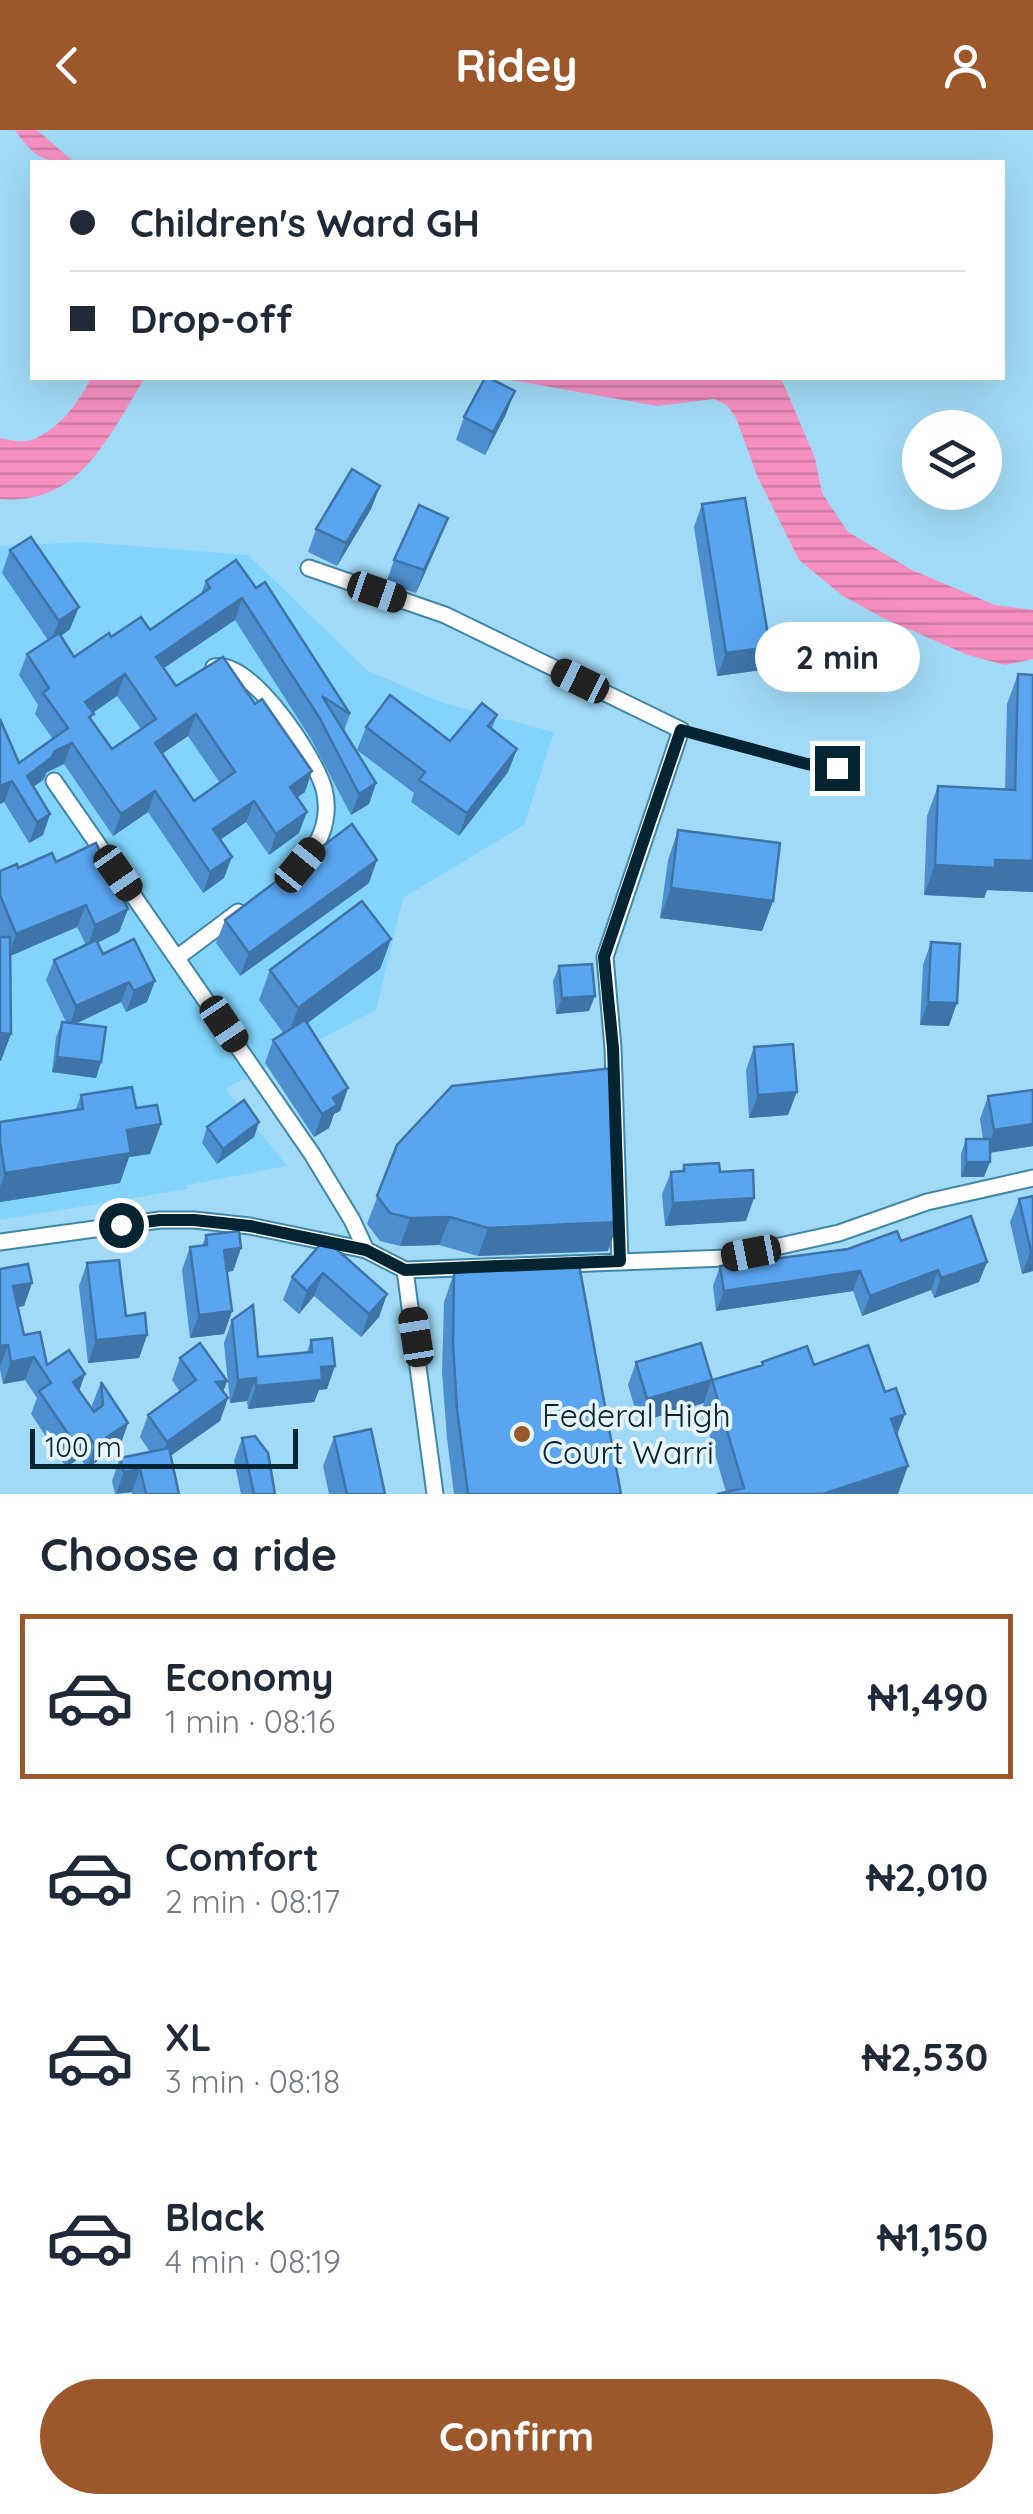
<!DOCTYPE html>
<html lang="en">
<head>
<meta charset="utf-8">
<style>
	body { margin:0; font-family:Quicksand,sans-serif; background:#f2f2f3; color:#1f2937; height:100vh; display:flex; flex-direction:column; font-size:38px; white-space:nowrap }
	* { box-sizing:border-box; margin:0 }
	p { font-size:32px; color:#747a83 }
	.icon { flex:none; width:55px; height:55px; fill:none; stroke:currentColor; stroke-width:2; stroke-linecap:round; stroke-linejoin:round }
	.map { position:relative; height:1364px; overflow:hidden }
	.details { display:flex; flex-direction:column; background:#fff; flex:1 }
	.details>* { flex:none }
	.banner { position:absolute; left:30px; top:30px; width:975px; height:220px; border-radius:0px; box-shadow:0 10px 40px #0002; display:grid; align-content:center; height:220px; padding:0 40px; background:#fff }
	.fabs { position:absolute; left:902px; top:280px; display:grid; gap:20px }
	.fabs a { display:grid; place-items:center; width:100px; height:100px; border-radius:50%; background:#fff; box-shadow:0 10px 40px #0002; font-size:50px }
	.scale { position:absolute; left:30px; bottom:25px; width:268px; box-sizing:border-box; padding-left:10px; border:5px solid #042431; border-top:0; font-size:28px; line-height:35px; white-space:nowrap; color:#042431; -webkit-text-stroke:8px #e6f4fb; paint-order:stroke }
	.end { position:absolute; width:45px; height:45px; margin:-22px; border:12px solid #042431; background:#fff; box-shadow:0 0 0 5px #fff }
	.from { border-radius:50% }
	.bubble { position:absolute; height:70px; border-radius:35px; background:#fff; box-shadow:0 10px 40px #0002; font-size:32px; font-weight:700; line-height:70px; text-align:center }
	.car { position:absolute; width:30px; height:60px; margin:-30px -15px; border-radius:12px; box-shadow:0 0 8px 2px #0007; background:linear-gradient(#222 24%,#8ab4d8 0 40%,#222 0 76%,#8ab4d8 0 86%,#222 0) }
	.banner b { display:flex; align-items:center; gap:35px; height:95px; font-size:38px }
	.banner b+b { border-top:2px solid #e0e1e3 }
	.banner i { width:25px; height:25px; background:#1f2937 }
	ul { padding:0; list-style:none }
	li { display:flex; align-items:center; gap:30px; height:165px; margin:0 20px 15px; padding:0 20px; border:5px solid transparent; border-radius:0px }
	li div { flex:1 }
	li b { display:block; font-size:38px }
	li em { font-style:normal; font-weight:700 }
	li.selected { border-color:#9c572b }
	li>.icon { width:90px; height:90px; stroke-width:1.5 }
	h2 { padding:0 40px; font-size:45px; line-height:120px }
	.action { display:flex; gap:20px; margin-top:auto; padding:20px 40px }
	.action a { flex:1; height:115px; border-radius:60px; background:#9c572b; color:#fff; font-size:40px; font-weight:700; line-height:115px; text-align:center }
	header { display:flex; justify-content:space-between; align-items:center; height:130px; padding:0 40px; background:#9c572b; color:#fff; font-size:45px; font-weight:700 }
	.map>svg:first-child { display:block }
	.built { fill:#82d4fc }
	.water { fill:url(#water-rules) }
	.lines { fill:none; stroke-linecap:round; stroke-linejoin:round }
	.service-casing { stroke:#3f87a8; stroke-width:11 }
	.minor-casing { stroke:#3f87a8; stroke-width:19 }
	.service { stroke:#fff; stroke-width:8 }
	.minor { stroke:#fff; stroke-width:15 }
	.wall { fill:#4d8ece; fill-rule:evenodd }
	.shaded-wall { fill:#3f74a8 }
	.building { fill:#5aa5f0; stroke:#3f74a8; stroke-width:2.5; fill-rule:evenodd }
	.route { stroke:#042431; stroke-width:12 }
	.poi-dot { fill:#9c572b; stroke:#e6f4fb; stroke-width:4 }
	.labels { text-anchor:middle; stroke-width:8; stroke-linejoin:round; paint-order:stroke }
	.poi-label { font-size:32px; fill:#042431; stroke:#e6f4fb; text-anchor:start }
</style>
</head>
<body>
<header><svg class="icon" aria-label="back" viewBox="0 0 24 24"><path d="M15 5l-7 7 7 7"/></svg>Ridey<svg class="icon" aria-label="person" viewBox="0 0 24 24"><circle cx="12" cy="8" r="4"/><path d="M4 21q1-7 8-7t8 7"/></svg></header>
<div class="map">
<svg width="1033" height="1364" viewBox="0 0 1033 1364">
	<defs>
		<pattern id="water-rules" width="6" height="5" patternUnits="userSpaceOnUse" patternTransform="scale(2.5)"><rect width="6" height="5" fill="#f590c1"/><path d="M0 2.5h6" fill="none" stroke="#d07ca6"/></pattern>
	</defs>
	<rect width="100%" height="100%" fill="#a1daf6"/>
	<!-- built -->
	<path class="built" d="M 83,412 L 248,425 L 368,541 L 443,573 L 554,602 L 524,695 L 403,768 L 376,880 L 225,959 L 287,1036 L 187,1055 L 187,1059 L 0,1090 L 0,416 Z"/>
	<!-- water -->
	<path class="water" d="M 15,0 L 37,0 L 74,32 C 43,33 33,26 15,0 Z
		M 91,248 L 145,248 C 108,306 81,376 0,369 L 0,308 C 9,310 23,313 31,310 C 59,300 79,272 91,248 Z
		M 499,248 L 781,248 L 815,328 L 822,363 L 848,402 L 912,440 L 995,475 L 1033,480 L 1033,529 L 1005,535 L 968,525 L 883,488 L 843,466 L 799,430 L 758,348 L 736,288 L 727,275 L 714,269 L 657,276 Z"/>
	<g class="lines">
		<!-- service casing -->
		<g class="service-casing">
			<path id="service" d="M 681,600 L 807,634 L 837,638"/>
		</g>
		<!-- minor casing -->
		<g class="minor-casing">
			<path id="minor" d="M 309,438 L 445,485 L 681,600 L 605,827 L 613,918 L 620,1131
				M 214,537 C 251,529 315,627 324,659 C 332,691 318,722 292,741
				M 54,651 L 312,1024 L 352,1090 L 366,1120
				M 178,827 L 238,782
				M 0,1112 L 160,1090 L 194,1090 L 250,1096 L 366,1120 L 405,1140 L 726,1128 L 839,1103 L 927,1072 L 1033,1048
				M 405,1140 L 435,1364"/>
		</g>
		<!-- service -->
		<use href="#service" class="service"/>
		<!-- minor -->
		<use href="#minor" class="minor"/>
	</g>
	<!-- wall -->
	<path class="wall" d="M 506,284 L 485,325 L 456,310 L 464,287 Z
		M 380,356 L 371,379 L 337,436 L 308,422 L 316,399 Z
		M 702,374 L 770,517 L 762,540 L 717,546 L 694,397 Z
		M 439,411 L 416,463 L 386,453 L 394,430 Z
		M 10,420 L 70,499 L 61,506 L 74,527 L 111,507 L 150,500 L 201,464 L 206,451 L 236,430 L 350,584 L 344,601 L 376,653 L 369,674 L 351,685 L 311,609 L 235,490 L 164,538 L 176,556 L 305,662 L 297,667 L 299,703 L 269,725 L 246,692 L 220,710 L 224,748 L 203,763 L 148,682 L 113,706 L 64,634 L 47,642 L 43,650 L 34,656 L 50,684 L 43,705 L 29,713 L 4,672 L 0,674 L 0,589 L 19,633 L 53,609 L 35,584 L 38,575 L 19,545 L 27,524 L 48,510 L 2,443 ZM 117,566 L 141,599 L 112,619 L 91,590 L 93,583 ZM 188,606 L 220,653 L 194,671 L 162,624 Z
		M 1018,544 L 1033,762 L 987,760 L 984,768 L 924,765 L 927,686 L 938,656 L 1005,659 L 1007,574 Z
		M 497,585 L 492,599 L 517,619 L 508,642 L 459,706 L 411,672 L 414,663 L 357,620 L 366,597 L 450,611 Z
		M 678,700 L 773,771 L 762,801 L 660,788 L 668,730 Z
		M 56,732 L 128,779 L 119,802 L 97,813 L 103,824 L 155,851 L 147,872 L 126,882 L 121,872 L 76,893 L 101,932 L 96,948 L 52,942 L 56,907 L 62,892 L 66,892 L 46,850 L 54,830 L 86,815 L 77,797 L 10,826 L 11,904 L 0,931 L 0,741 Z
		M 369,753 L 240,846 L 216,813 L 225,790 Z
		M 391,809 L 380,839 L 308,893 L 348,958 L 340,981 L 334,984 L 329,998 L 314,1007 L 265,933 L 273,910 L 284,904 L 259,870 L 270,840 Z
		M 931,812 L 949,896 L 920,895 L 923,835 Z
		M 559,836 L 589,881 L 556,884 L 553,851 Z
		M 754,917 L 788,985 L 749,988 L 746,940 Z
		M 81,965 L 136,978 L 161,994 L 150,1024 L 129,1027 L 120,1053 L 0,1072 L 0,1012 L 75,981 Z
		M 988,966 L 1033,1016 L 990,1023 L 984,1047 L 961,1047 L 961,1024 L 966,1009 L 983,1009 L 980,989 Z
		M 259,992 L 254,1007 L 217,1034 L 202,1013 L 207,997 Z
		M 397,1015 L 618,1092 L 608,1121 L 478,1126 L 439,1115 L 400,1116 L 380,1111 L 367,1094 Z
		M 684,1035 L 720,1042 L 746,1091 L 665,1096 L 662,1064 L 671,1042 L 682,1041 Z
		M 1033,1066 L 1033,1141 L 1022,1144 L 1010,1092 L 1019,1069 Z
		M 206,1105 L 241,1118 L 233,1141 L 227,1142 L 232,1181 L 224,1204 L 190,1208 L 182,1140 L 190,1117 L 202,1116 Z
		M 325,1109 L 387,1164 L 379,1187 L 361,1207 L 314,1166 L 299,1184 L 283,1170 L 292,1147 Z
		M 901,1111 L 987,1132 L 979,1152 L 934,1168 L 931,1160 L 862,1186 L 853,1161 L 716,1181 L 713,1156 L 720,1136 Z
		M 87,1133 L 126,1186 L 147,1205 L 139,1228 L 88,1233 L 79,1156 Z
		M 0,1139 L 32,1153 L 24,1176 L 18,1177 L 24,1205 L 47,1235 L 85,1244 L 79,1260 L 93,1281 L 92,1275 L 101,1252 L 128,1293 L 120,1316 L 87,1338 L 80,1328 L 66,1337 L 31,1284 L 37,1268 L 25,1250 L 3,1254 L 0,1240 Z
		M 454,1143 L 621,1364 L 454,1364 L 447,1308 L 442,1242 L 444,1172 Z
		M 232,1190 L 258,1227 L 307,1222 L 311,1210 L 327,1259 L 319,1260 L 314,1272 L 248,1279 L 247,1271 L 230,1273 L 224,1213 Z
		M 180,1228 L 227,1251 L 223,1262 L 228,1268 L 220,1291 L 170,1326 L 179,1364 L 132,1364 L 132,1362 L 115,1364 L 112,1351 L 120,1328 L 150,1322 L 140,1307 L 148,1285 L 180,1262 L 172,1250 Z
		M 636,1232 L 704,1273 L 639,1292 L 628,1255 Z
		M 762,1232 L 814,1235 L 897,1305 L 898,1364 L 726,1362 L 702,1279 L 712,1250 L 761,1235 Z
		M 334,1307 L 385,1364 L 329,1364 L 323,1336 Z
		M 242,1308 L 275,1364 L 241,1364 L 234,1331 Z"/>
	<!-- shaded-wall -->
	<path class="shaded-wall" d="M 515,261 L 506,284 L 485,325 L 493,302 Z
		M 380,356 L 371,379 L 337,436 L 346,413 Z
		M 448,388 L 439,411 L 416,463 L 424,440 Z
		M 242,468 L 235,490 L 149,548 L 156,527 Z
		M 79,477 L 70,499 L 50,514 L 59,491 Z
		M 770,517 L 762,540 L 717,546 L 726,523 Z
		M 125,544 L 117,566 L 77,593 L 85,572 Z
		M 196,584 L 188,606 L 147,634 L 155,613 Z
		M 72,613 L 64,634 L 47,642 L 43,650 L 19,667 L 27,646 L 55,621 Z
		M 517,619 L 508,642 L 459,706 L 467,683 Z
		M 312,641 L 305,662 L 282,678 L 290,657 Z
		M 12,651 L 4,672 L 0,674 L 0,656 Z
		M 376,653 L 369,674 L 351,685 L 359,664 Z
		M 155,661 L 148,682 L 113,706 L 121,684 Z
		M 254,671 L 246,692 L 205,720 L 213,699 Z
		M 307,682 L 299,703 L 269,725 L 276,704 Z
		M 50,684 L 43,705 L 29,713 L 37,692 Z
		M 232,727 L 224,748 L 203,763 L 210,742 Z
		M 377,730 L 369,753 L 240,846 L 249,823 Z
		M 995,730 L 1033,731 L 1033,762 L 987,760 L 984,768 L 924,765 L 935,735 Z
		M 671,758 L 773,771 L 762,801 L 660,788 Z
		M 86,775 L 77,797 L 8,827 L 16,804 Z
		M 128,779 L 119,802 L 87,818 L 95,795 Z
		M 391,809 L 380,839 L 287,908 L 298,878 Z
		M 155,851 L 147,872 L 126,882 L 134,861 Z
		M 129,852 L 121,872 L 69,897 L 76,876 Z
		M 595,866 L 589,881 L 556,884 L 562,868 Z
		M 928,872 L 957,873 L 949,896 L 920,895 Z
		M 0,903 L 11,904 L 1,931 L 0,931 Z
		M 57,927 L 101,932 L 96,948 L 52,942 Z
		M 348,958 L 340,981 L 334,984 L 329,998 L 314,1007 L 322,984 L 333,968 Z
		M 797,962 L 788,985 L 749,988 L 758,965 Z
		M 259,992 L 254,1007 L 217,1034 L 223,1019 Z
		M 161,994 L 150,1024 L 129,1027 L 120,1053 L 0,1072 L 0,1057 L 5,1043 L 127,1000 Z
		M 1033,994 L 1033,1016 L 986,1023 L 994,1000 Z
		M 966,1032 L 990,1032 L 984,1047 L 961,1047 Z
		M 754,1068 L 746,1091 L 665,1096 L 673,1073 Z
		M 450,1087 L 439,1115 L 400,1116 L 410,1088 Z
		M 618,1092 L 608,1121 L 478,1126 L 488,1098 Z
		M 241,1118 L 233,1141 L 216,1143 L 224,1120 Z
		M 1033,1120 L 1033,1141 L 1022,1144 L 1031,1121 Z
		M 987,1132 L 979,1152 L 934,1168 L 941,1148 Z
		M 938,1140 L 931,1160 L 862,1186 L 870,1166 Z
		M 860,1141 L 853,1161 L 716,1181 L 724,1161 Z
		M 323,1143 L 314,1166 L 299,1184 L 307,1161 Z
		M 32,1153 L 24,1176 L 5,1179 L 13,1156 Z
		M 387,1164 L 379,1187 L 361,1207 L 369,1184 Z
		M 232,1181 L 224,1204 L 190,1208 L 199,1185 Z
		M 147,1205 L 139,1228 L 88,1233 L 96,1210 Z
		M 8,1215 L 0,1236 L 0,1216 Z
		M 34,1227 L 25,1250 L 3,1254 L 11,1232 Z
		M 335,1236 L 327,1259 L 319,1260 L 314,1272 L 248,1279 L 256,1256 L 321,1237 Z
		M 85,1244 L 77,1267 L 73,1252 Z
		M 256,1248 L 247,1271 L 230,1273 L 238,1250 Z
		M 712,1250 L 704,1273 L 639,1292 L 647,1269 Z
		M 227,1251 L 219,1274 L 216,1252 Z
		M 228,1268 L 220,1291 L 159,1334 L 167,1312 Z
		M 905,1284 L 894,1313 L 891,1289 Z
		M 128,1293 L 120,1316 L 87,1338 L 95,1315 Z
		M 88,1305 L 80,1328 L 66,1337 L 75,1314 Z
		M 908,1336 L 898,1364 L 823,1364 Z
		M 140,1339 L 132,1362 L 116,1364 L 124,1342 Z"/>
	<!-- building -->
	<path class="building" d="M 485,248 L 489,248 L 515,261 L 493,302 L 464,287 Z
		M 352,339 L 380,356 L 346,413 L 316,399 Z
		M 745,368 L 770,517 L 726,523 L 702,374 Z
		M 419,375 L 448,388 L 424,440 L 394,430 Z
		M 31,407 L 79,477 L 59,491 L 10,420 Z
		M 236,430 L 256,458 L 265,452 L 350,584 L 322,566 L 376,653 L 359,664 L 319,587 L 242,468 L 156,527 L 176,556 L 223,527 L 255,574 L 262,569 L 312,641 L 290,657 L 307,682 L 276,704 L 254,671 L 213,699 L 232,727 L 210,742 L 155,661 L 121,684 L 72,613 L 55,621 L 51,628 L 27,646 L 50,684 L 37,692 L 12,651 L 0,656 L 0,589 L 19,633 L 68,598 L 43,563 L 49,558 L 27,524 L 59,503 L 74,527 L 109,503 L 111,507 L 141,487 L 150,500 L 210,458 L 206,451 ZM 125,544 L 156,589 L 112,619 L 89,587 L 94,584 L 85,572 ZM 196,584 L 235,642 L 194,671 L 155,613 Z
		M 1018,544 L 1033,545 L 1033,731 L 995,730 L 995,738 L 935,735 L 938,656 L 1015,660 Z
		M 390,565 L 450,611 L 482,573 L 497,585 L 488,596 L 517,619 L 467,683 L 419,650 L 425,642 L 366,597 Z
		M 352,694 L 377,730 L 249,823 L 225,790 Z
		M 678,700 L 780,713 L 773,771 L 671,758 Z
		M 96,713 L 128,779 L 95,795 L 86,775 L 16,804 L 0,765 L 0,741 L 17,734 L 18,738 L 52,723 L 56,732 Z
		M 362,771 L 391,809 L 298,878 L 270,840 Z
		M 0,807 L 10,807 L 11,904 L 0,903 Z
		M 134,809 L 155,851 L 134,861 L 129,852 L 76,876 L 54,830 L 96,810 L 103,824 Z
		M 931,812 L 960,814 L 957,873 L 928,872 Z
		M 592,834 L 595,866 L 562,868 L 559,836 Z
		M 305,890 L 348,958 L 333,968 L 337,975 L 322,984 L 273,910 Z
		M 62,892 L 106,897 L 101,932 L 57,927 Z
		M 793,914 L 797,962 L 758,965 L 754,917 Z
		M 614,938 L 618,1092 L 488,1098 L 450,1087 L 410,1088 L 390,1083 L 377,1066 L 397,1015 L 452,956 Z
		M 132,957 L 136,978 L 157,975 L 161,994 L 127,1000 L 131,1023 L 5,1043 L 0,1012 L 0,992 L 83,979 L 81,965 Z
		M 1033,960 L 1033,994 L 994,1000 L 988,966 Z
		M 244,970 L 259,992 L 223,1019 L 207,997 Z
		M 966,1009 L 990,1009 L 990,1032 L 966,1032 Z
		M 719,1033 L 720,1042 L 753,1040 L 754,1068 L 673,1073 L 671,1042 L 684,1041 L 684,1035 Z
		M 1033,1066 L 1033,1120 L 1031,1121 L 1019,1069 Z
		M 971,1086 L 987,1132 L 941,1148 L 938,1140 L 870,1166 L 860,1141 L 724,1161 L 720,1136 L 848,1119 L 897,1101 L 901,1111 Z
		M 239,1101 L 241,1118 L 224,1120 L 232,1181 L 199,1185 L 190,1117 L 207,1115 L 206,1105 Z
		M 325,1109 L 387,1164 L 369,1184 L 323,1143 L 307,1161 L 292,1147 Z
		M 578,1129 L 621,1364 L 468,1364 L 457,1279 L 453,1214 L 454,1143 Z
		M 119,1130 L 126,1186 L 145,1183 L 147,1205 L 96,1210 L 87,1133 Z
		M 28,1134 L 32,1153 L 13,1156 L 24,1205 L 40,1202 L 47,1235 L 69,1220 L 85,1244 L 73,1252 L 94,1282 L 103,1275 L 101,1252 L 128,1293 L 95,1315 L 88,1305 L 75,1314 L 39,1261 L 51,1253 L 34,1227 L 11,1232 L 8,1215 L 0,1216 L 0,1139 Z
		M 253,1175 L 258,1227 L 312,1222 L 311,1210 L 332,1208 L 335,1236 L 321,1237 L 322,1250 L 256,1256 L 256,1248 L 238,1250 L 232,1190 Z
		M 200,1213 L 227,1251 L 216,1252 L 228,1268 L 167,1312 L 148,1285 L 196,1250 L 180,1228 Z
		M 701,1213 L 712,1250 L 647,1269 L 636,1232 Z
		M 868,1215 L 885,1262 L 896,1258 L 905,1284 L 891,1289 L 908,1336 L 823,1364 L 717,1364 L 744,1358 L 712,1250 L 763,1235 L 762,1232 L 807,1216 L 814,1235 Z
		M 371,1299 L 385,1364 L 347,1364 L 334,1307 Z
		M 255,1306 L 268,1323 L 275,1364 L 254,1364 L 242,1308 Z
		M 169,1318 L 179,1364 L 146,1364 L 140,1339 L 124,1342 L 120,1328 Z"/>
	<g class="lines">
		<!-- route -->
		<path class="route" d="M 121,1095 L 160,1090 L 194,1090 L 250,1096 L 366,1120 L 405,1140 L 620,1131 L 613,918 L 604,827 L 681,600 L 807,634 L 837,638"/>
	</g>
	<!-- markers -->
	<circle class="poi-dot" cx="522" cy="1304" r="10"/>
	<g class="labels">
		<!-- poi labels -->
		<g class="poi-label">
			<text x="542" y="1297">Federal High<tspan x="542" dy="37">Court Warri</tspan></text>
		</g>
	</g>
</svg>
<div class="fabs">
<a><svg class="icon" aria-label="layers" viewBox="0 0 24 24"><path d="M12 4l9 5-9 5-9-5zM3 14l9 5 9-5"/></svg></a>
</div>
<div class="scale">100 m</div>
<i class="end from" style="left:121px;top:1095px"></i>
<i class="end" style="left:837px;top:638px"></i>
<div class="bubble" style="left:755px;top:492px;width:165px">2 min</div>
<i class="car" style="left:377px;top:462px;rotate:109deg"></i>
<i class="car" style="left:580px;top:551px;rotate:296deg"></i>
<i class="car" style="left:300px;top:735px;rotate:39deg"></i>
<i class="car" style="left:118px;top:743px;rotate:145deg"></i>
<i class="car" style="left:224px;top:894px;rotate:146deg"></i>
<i class="car" style="left:751px;top:1123px;rotate:259deg"></i>
<i class="car" style="left:416px;top:1207px;rotate:351deg"></i>
<div class="banner">
<b><i class="from"></i>Children's Ward GH</b>
<b><i></i>Drop-off</b>
</div>
</div>
<section class="details">
<h2>Choose a ride</h2>
<ul>
<li class="selected"><svg class="icon" aria-label="car" viewBox="0 0 24 24"><path d="M5 17H2v-5l4-1 3-4h7l3 4 3 1v5h-3M9 17h6M6 11h13"/><circle cx="7" cy="17" r="2"/><circle cx="17" cy="17" r="2"/></svg><div><b>Economy</b><p>1 min · 08:16</p></div><em>₦1,490</em></li>
<li><svg class="icon" aria-label="car" viewBox="0 0 24 24"><path d="M5 17H2v-5l4-1 3-4h7l3 4 3 1v5h-3M9 17h6M6 11h13"/><circle cx="7" cy="17" r="2"/><circle cx="17" cy="17" r="2"/></svg><div><b>Comfort</b><p>2 min · 08:17</p></div><em>₦2,010</em></li>
<li><svg class="icon" aria-label="car" viewBox="0 0 24 24"><path d="M5 17H2v-5l4-1 3-4h7l3 4 3 1v5h-3M9 17h6M6 11h13"/><circle cx="7" cy="17" r="2"/><circle cx="17" cy="17" r="2"/></svg><div><b>XL</b><p>3 min · 08:18</p></div><em>₦2,530</em></li>
<li><svg class="icon" aria-label="car" viewBox="0 0 24 24"><path d="M5 17H2v-5l4-1 3-4h7l3 4 3 1v5h-3M9 17h6M6 11h13"/><circle cx="7" cy="17" r="2"/><circle cx="17" cy="17" r="2"/></svg><div><b>Black</b><p>4 min · 08:19</p></div><em>₦1,150</em></li>
</ul>
<div class="action"><a>Confirm</a></div>
</section>
</body>
</html>
